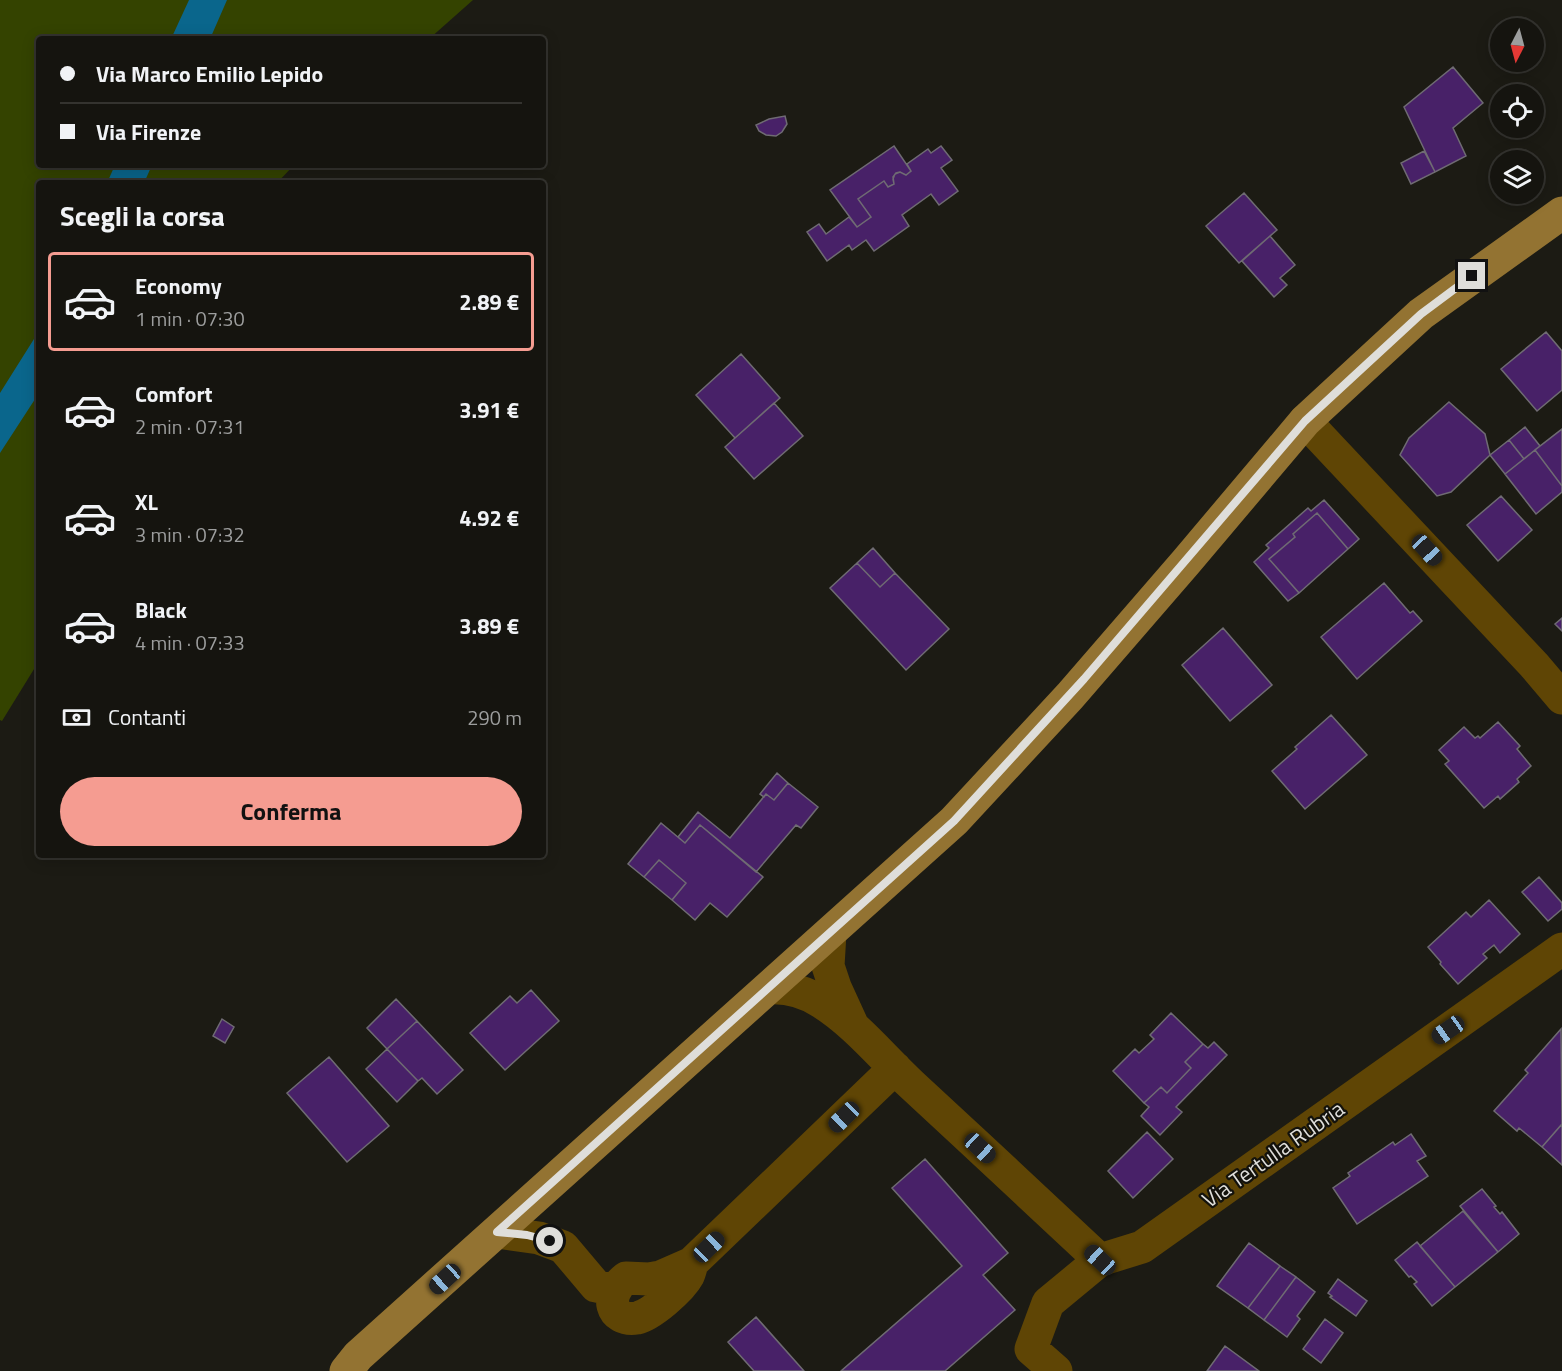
<!DOCTYPE html>
<html lang="it">
<head>
<meta charset="utf-8">
<style>
	body { margin:0; font-family:"Titillium Web",sans-serif; background:#22211d; color:#f1f3f6; height:100vh; display:flex; flex-direction:column; font-size:22px; white-space:nowrap }
	* { box-sizing:border-box; margin:0 }
	p { font-size:20px; color:#9d9e9e }
	.icon { flex:none; width:33px; height:33px; fill:none; stroke:currentColor; stroke-width:2; stroke-linecap:round; stroke-linejoin:round }
	.map { position:relative; flex:1; overflow:hidden }
	.details { position:absolute; left:36px; top:180px; width:510px; height:678px; display:flex; flex-direction:column; background:#15140f; border-radius:6px; box-shadow:0 3px 15px #0003,0 0 0 2px #34332f }
	.details>* { flex:none }
	.banner { position:absolute; left:36px; top:36px; width:510px; height:132px; border-radius:6px; box-shadow:0 3px 15px #0003,0 0 0 2px #34332f; display:grid; align-content:center; height:132px; padding:0 24px; background:#15140f }
	.needle { width:39px; rotate:186deg }
	.controls { position:absolute; left:1490px; top:18px; display:grid; gap:12px }
	.controls a { display:grid; place-items:center; width:54px; height:54px; border-radius:50%; background:#15140f; box-shadow:0 3px 15px #0003,0 0 0 2px #34332f; font-size:30px }
	.end { position:absolute; width:27px; height:27px; margin:-14px; border:8px solid #dfdeda; background:#111; box-shadow:0 0 0 3px #111 }
	.from { border-radius:50% }
	.car { position:absolute; width:18px; height:36px; margin:-18px -9px; border-radius:8px; box-shadow:0 0 4px 2px #0007; background:linear-gradient(#222 24%,#8ab4d8 0 40%,#222 0 76%,#8ab4d8 0 86%,#222 0) }
	.banner b { display:flex; align-items:center; gap:21px; height:57px; font-size:22px }
	.banner b+b { border-top:2px solid #34332f }
	.banner i { width:15px; height:15px; background:#f1f3f6 }
	ul { padding:0; list-style:none }
	li { display:flex; align-items:center; gap:18px; height:99px; margin:0 12px 9px; padding:0 12px; border:3px solid transparent; border-radius:6px }
	li div { flex:1 }
	li b { display:block; font-size:22px }
	li em { font-style:normal; font-weight:700 }
	li.selected { border-color:#f59c91 }
	li>.icon { width:54px; height:54px; stroke-width:1.5 }
	h2 { padding:0 24px; font-size:27px; line-height:72px }
	.pay { display:flex; align-items:center; gap:15px; height:66px; padding:0 24px; font-size:22px }
	.pay p { margin-inline-start:auto }
	.primary-button { display:flex; gap:12px; margin-top:auto; padding:12px 24px }
	.primary-button a { flex:1; height:69px; border-radius:36px; background:#f59c91; color:#111; font-size:24px; font-weight:700; line-height:69px; text-align:center }
	.map>svg:first-child { display:block }
	.green { fill:#344300 }
	.water { fill:#0a668c }
	.building { fill:#482168; stroke:#6f6b73; stroke-width:1.5 }
	.lines { fill:none; stroke-linecap:round; stroke-linejoin:round }
	.minor { stroke:#5f4505; stroke-width:33 }
	.major { stroke:#937332; stroke-width:33 }
	.route { stroke:#dfdeda; stroke-width:8 }
	.labels { text-anchor:middle; stroke-width:4.5; stroke-linejoin:round; paint-order:stroke }
	.street-label { font-size:22px; fill:#dfdeda; stroke:#13120c }
</style>
</head>
<body>
<div class="map">
<svg width="1562" height="1371" viewBox="0 0 1562 1371">
	<rect width="100%" height="100%" fill="#1c1b14"/>
	<!-- green -->
	<path class="green" d="M 0,0 L 473,0 L 429,39 L 39,39 L 39,165 L 294,165 L 277,183 L 39,183 L 39,661 L 2,721 L 0,720 Z"/>
	<!-- water -->
	<path class="water" d="M 189,0 L 227,0 L 210,39 L 171,39 Z
		M 115,165 L 152,165 L 144,183 L 107,183 Z
		M 39,331 L 39,393 L 0,453 L 0,393 Z"/>
	<!-- building -->
	<path class="building" d="M 1453,67 L 1483,103 L 1453,128 L 1466,156 L 1435,172 L 1404,107 Z
		M 785,116 L 787,124 L 782,132 L 776,136 L 766,135 L 759,131 L 756,125 L 769,119 Z
		M 894,146 L 911,171 L 906,175 L 900,172 L 896,173 L 893,177 L 894,184 L 888,187 L 884,181 L 858,199 L 871,217 L 857,227 L 830,190 Z
		M 941,146 L 952,160 L 941,168 L 958,191 L 939,205 L 931,194 L 902,215 L 909,226 L 874,251 L 866,240 L 852,250 L 849,245 L 827,261 L 807,232 L 819,224 L 826,234 L 849,217 L 857,227 L 871,217 L 858,199 L 884,181 L 888,187 L 894,184 L 893,179 L 895,174 L 900,172 L 906,175 L 911,171 L 907,164 L 928,149 L 931,153 Z
		M 1424,151 L 1435,172 L 1411,184 L 1401,163 Z
		M 1244,193 L 1277,230 L 1239,263 L 1206,226 Z
		M 1270,236 L 1295,265 L 1280,278 L 1287,285 L 1274,297 L 1242,261 Z
		M 1546,332 L 1562,351 L 1562,390 L 1537,411 L 1501,369 Z
		M 741,354 L 780,398 L 735,438 L 696,395 Z
		M 1449,402 L 1485,434 L 1490,455 L 1451,492 L 1437,496 L 1400,455 L 1409,438 Z
		M 774,403 L 803,436 L 754,479 L 725,447 Z
		M 1525,427 L 1540,446 L 1524,459 L 1509,440 Z
		M 1562,429 L 1562,486 L 1535,450 Z
		M 1509,440 L 1524,459 L 1505,474 L 1490,455 Z
		M 1535,450 L 1562,486 L 1562,492 L 1536,514 L 1505,474 Z
		M 1501,496 L 1532,530 L 1498,561 L 1467,525 Z
		M 1324,500 L 1359,539 L 1348,549 L 1317,513 L 1293,534 L 1295,537 L 1269,559 L 1299,593 L 1288,601 L 1254,562 L 1269,548 L 1266,545 L 1308,508 L 1311,511 Z
		M 1317,513 L 1348,549 L 1299,593 L 1269,559 L 1295,537 L 1293,534 Z
		M 873,548 L 895,573 L 880,587 L 857,563 Z
		M 857,563 L 880,587 L 895,573 L 949,629 L 906,670 L 830,588 Z
		M 1384,583 L 1410,613 L 1413,611 L 1422,621 L 1357,679 L 1321,637 Z
		M 1562,618 L 1562,631 L 1555,624 Z
		M 1223,628 L 1272,685 L 1230,721 L 1182,665 Z
		M 1331,715 L 1367,755 L 1305,809 L 1272,771 L 1297,749 L 1295,747 Z
		M 1498,722 L 1520,746 L 1517,749 L 1531,766 L 1517,779 L 1519,782 L 1500,799 L 1498,796 L 1484,808 L 1445,764 L 1449,761 L 1439,750 L 1464,727 L 1475,738 L 1478,736 L 1480,738 Z
		M 777,773 L 788,783 L 774,800 L 766,794 L 764,797 L 760,794 Z
		M 788,783 L 818,807 L 801,828 L 796,825 L 756,872 L 700,825 L 685,843 L 678,837 L 698,812 L 730,838 L 766,794 L 774,800 Z
		M 661,823 L 685,843 L 700,825 L 763,877 L 727,917 L 710,903 L 695,920 L 672,900 L 686,883 L 659,860 L 644,877 L 628,864 Z
		M 659,860 L 686,883 L 672,900 L 644,877 Z
		M 1539,877 L 1562,903 L 1562,909 L 1548,921 L 1522,892 Z
		M 1489,900 L 1520,934 L 1500,953 L 1494,945 L 1483,954 L 1487,958 L 1458,984 L 1440,964 L 1441,962 L 1428,947 L 1466,912 L 1471,917 Z
		M 531,990 L 559,1021 L 505,1070 L 470,1033 L 510,996 L 517,1003 Z
		M 396,999 L 417,1021 L 387,1049 L 367,1028 Z
		M 1171,1013 L 1203,1044 L 1185,1062 L 1191,1068 L 1167,1093 L 1161,1087 L 1144,1103 L 1113,1071 L 1135,1049 L 1139,1053 L 1154,1039 L 1150,1035 Z
		M 222,1019 L 234,1027 L 225,1043 L 213,1036 Z
		M 417,1021 L 463,1070 L 437,1094 L 422,1078 L 418,1081 L 387,1049 Z
		M 1561,1029 L 1562,1124 L 1542,1147 L 1519,1128 L 1517,1131 L 1494,1111 L 1528,1073 L 1525,1070 Z
		M 1214,1042 L 1227,1055 L 1176,1107 L 1182,1112 L 1160,1135 L 1141,1116 L 1149,1107 L 1144,1103 L 1161,1087 L 1167,1093 L 1191,1068 L 1185,1062 L 1203,1044 L 1208,1048 Z
		M 387,1049 L 418,1081 L 397,1102 L 366,1069 Z
		M 329,1057 L 389,1126 L 347,1162 L 287,1093 Z
		M 1562,1124 L 1562,1165 L 1542,1147 Z
		M 1147,1132 L 1173,1159 L 1133,1198 L 1108,1171 Z
		M 1411,1134 L 1426,1156 L 1417,1161 L 1428,1176 L 1357,1224 L 1333,1188 L 1350,1176 L 1348,1173 L 1393,1142 L 1395,1145 Z
		M 925,1159 L 1008,1253 L 983,1275 L 1015,1310 L 945,1371 L 841,1371 L 962,1266 L 892,1188 Z
		M 1482,1189 L 1496,1206 L 1494,1207 L 1500,1214 L 1502,1212 L 1519,1234 L 1498,1252 L 1460,1206 Z
		M 1463,1211 L 1498,1252 L 1455,1287 L 1420,1246 Z
		M 1417,1242 L 1455,1287 L 1432,1306 L 1414,1284 L 1417,1282 L 1411,1276 L 1409,1277 L 1395,1260 Z
		M 1249,1243 L 1280,1266 L 1248,1308 L 1217,1286 Z
		M 1280,1266 L 1296,1277 L 1264,1320 L 1248,1308 Z
		M 1296,1277 L 1315,1292 L 1297,1316 L 1300,1319 L 1287,1337 L 1264,1320 Z
		M 1338,1279 L 1367,1301 L 1356,1316 L 1330,1297 L 1332,1296 L 1328,1293 Z
		M 756,1317 L 804,1371 L 754,1371 L 728,1342 Z
		M 1325,1319 L 1343,1333 L 1321,1363 L 1303,1349 Z
		M 1225,1346 L 1259,1371 L 1207,1371 Z"/>
	<g class="lines">
		<!-- minor -->
		<path class="minor" d="M 1305,421 L 1534,665 L 1562,698
			M 830,933 L 828,966 L 835,987 L 851,1022
			M 769,988 C 787,987 805,992 821,1002 C 856,1024 882,1057 912,1085 C 975,1143 1038,1202 1100,1260
			M 497,1232 L 539,1238 L 563,1247 L 596,1286 L 614,1290
			M 692,1263 C 691,1267 690,1272 688,1276 C 681,1289 651,1315 637,1318 C 610,1322 604,1295 626,1278 L 649,1279 L 660,1277 L 692,1263 L 895,1068
			M 1056,1371 L 1031,1349 L 1048,1303 L 1100,1260 L 1142,1247 L 1562,949"/>
		<!-- major -->
		<path class="major" d="M 346,1371 L 358,1356 L 954,821 L 1070,696 L 1186,562 L 1305,421 L 1421,314 L 1562,213"/>
	</g>
	<g class="lines">
		<!-- route -->
		<path class="route" d="M 550,1241 L 527,1235 L 497,1232 L 954,821 L 1084,679 L 1305,421 L 1421,314 L 1472,276"/>
	</g>
	<g class="labels">
		<!-- street labels -->
		<g class="street-label">
			<text transform="translate(1273 1154) rotate(-35)" y="8">Via Tertulla Rubria</text>
		</g>
	</g>
</svg>
<div class="controls">
<a><svg class="needle" viewBox="-14 -14 28 28"><path d="M0-13l5 13h-10z" fill="#e53935"/><path d="M0 13l5-13h-10z" fill="#9d9e9e"/></svg></a>
<a><svg class="icon" aria-label="locate" viewBox="0 0 24 24"><circle cx="12" cy="12" r="6"/><path d="M12 2v4M12 18v4M2 12h4M18 12h4"/></svg></a>
<a><svg class="icon" aria-label="layers" viewBox="0 0 24 24"><path d="M12 4l9 5-9 5-9-5zM3 14l9 5 9-5"/></svg></a>
</div>
<i class="end from" style="left:550px;top:1241px"></i>
<i class="end" style="left:1472px;top:276px"></i>
<i class="car" style="left:1427px;top:550px;rotate:137deg"></i>
<i class="car" style="left:1448px;top:1030px;rotate:235deg"></i>
<i class="car" style="left:844px;top:1117px;rotate:226deg"></i>
<i class="car" style="left:980px;top:1148px;rotate:133deg"></i>
<i class="car" style="left:709px;top:1247px;rotate:46deg"></i>
<i class="car" style="left:1100px;top:1260px;rotate:313deg"></i>
<i class="car" style="left:445px;top:1279px;rotate:228deg"></i>
<div class="banner">
<b><i class="from"></i>Via Marco Emilio Lepido</b>
<b><i></i>Via Firenze</b>
</div>
<section class="details">
<h2>Scegli la corsa</h2>
<ul>
<li class="selected"><svg class="icon" aria-label="car" viewBox="0 0 24 24"><path d="M5 17H2v-5l4-1 3-4h7l3 4 3 1v5h-3M9 17h6M6 11h13"/><circle cx="7" cy="17" r="2"/><circle cx="17" cy="17" r="2"/></svg><div><b>Economy</b><p>1 min · 07:30</p></div><em>2.89 €</em></li>
<li><svg class="icon" aria-label="car" viewBox="0 0 24 24"><path d="M5 17H2v-5l4-1 3-4h7l3 4 3 1v5h-3M9 17h6M6 11h13"/><circle cx="7" cy="17" r="2"/><circle cx="17" cy="17" r="2"/></svg><div><b>Comfort</b><p>2 min · 07:31</p></div><em>3.91 €</em></li>
<li><svg class="icon" aria-label="car" viewBox="0 0 24 24"><path d="M5 17H2v-5l4-1 3-4h7l3 4 3 1v5h-3M9 17h6M6 11h13"/><circle cx="7" cy="17" r="2"/><circle cx="17" cy="17" r="2"/></svg><div><b>XL</b><p>3 min · 07:32</p></div><em>4.92 €</em></li>
<li><svg class="icon" aria-label="car" viewBox="0 0 24 24"><path d="M5 17H2v-5l4-1 3-4h7l3 4 3 1v5h-3M9 17h6M6 11h13"/><circle cx="7" cy="17" r="2"/><circle cx="17" cy="17" r="2"/></svg><div><b>Black</b><p>4 min · 07:33</p></div><em>3.89 €</em></li>
</ul>
<div class="pay"><svg class="icon" aria-label="cash" viewBox="0 0 24 24"><path d="M3 7h18v10H3z"/><circle cx="12" cy="12" r="2"/></svg>Contanti<p>290 m</p></div>
<div class="primary-button"><a>Conferma</a></div>
</section>
</div>
</body>
</html>
